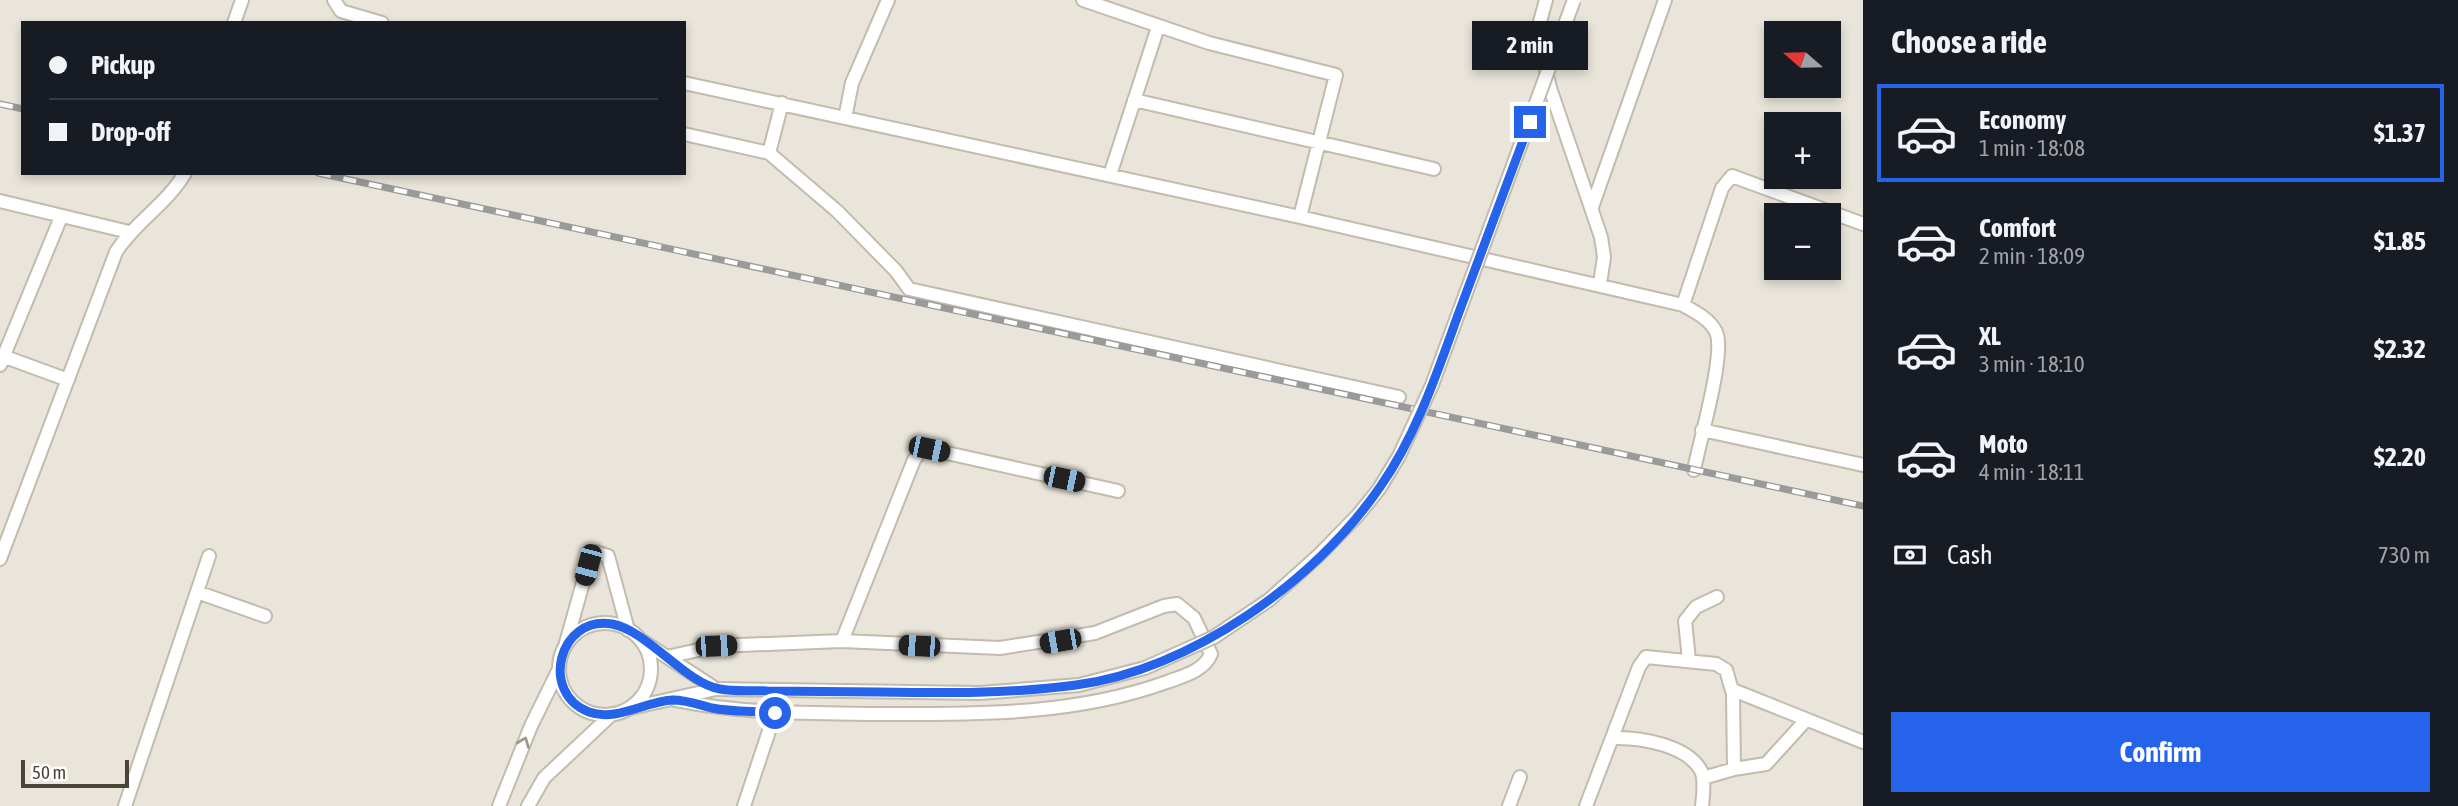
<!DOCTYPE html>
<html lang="en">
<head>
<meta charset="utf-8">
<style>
	body { margin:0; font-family:"Asap Condensed",sans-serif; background:#20242c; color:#f1f3f6; height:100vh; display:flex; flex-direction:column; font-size:26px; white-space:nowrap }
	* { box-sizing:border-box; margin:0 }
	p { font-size:23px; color:#9ea1a6 }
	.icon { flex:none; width:38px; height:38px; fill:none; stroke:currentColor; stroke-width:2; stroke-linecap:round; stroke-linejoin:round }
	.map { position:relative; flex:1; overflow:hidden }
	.drawer { display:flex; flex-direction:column; background:#171b24; width:595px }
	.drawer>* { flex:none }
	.guide { position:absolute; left:21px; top:21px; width:665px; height:154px; border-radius:0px; box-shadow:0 4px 10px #0003; display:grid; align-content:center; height:154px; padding:0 28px; background:#171b24 }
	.needle { width:46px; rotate:290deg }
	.tools { position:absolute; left:1764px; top:21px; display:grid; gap:14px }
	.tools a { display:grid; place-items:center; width:77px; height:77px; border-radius:0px; background:#171b24; box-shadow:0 4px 10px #0003; font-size:35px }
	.scale { position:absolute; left:21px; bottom:18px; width:108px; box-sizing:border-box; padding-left:7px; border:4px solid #4b4439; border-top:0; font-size:19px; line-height:24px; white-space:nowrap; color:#4b4439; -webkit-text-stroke:5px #fff; paint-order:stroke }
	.end { position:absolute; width:32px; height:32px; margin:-16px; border:9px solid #2563eb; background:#fff; box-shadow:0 0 0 4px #fff }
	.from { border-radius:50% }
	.bubble { position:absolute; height:49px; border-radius:0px; background:#171b24; box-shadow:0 4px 10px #0003; font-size:23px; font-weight:700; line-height:49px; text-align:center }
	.car { position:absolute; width:21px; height:42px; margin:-21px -10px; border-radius:9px; box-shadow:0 0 5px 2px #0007; background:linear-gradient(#222 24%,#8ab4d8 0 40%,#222 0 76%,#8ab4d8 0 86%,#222 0) }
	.guide b { display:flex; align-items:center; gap:24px; height:66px; font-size:26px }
	.guide b+b { border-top:2px solid #363941 }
	.guide i { width:18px; height:18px; background:#f1f3f6 }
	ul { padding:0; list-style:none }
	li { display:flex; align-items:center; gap:21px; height:98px; margin:0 14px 10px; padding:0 14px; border:4px solid transparent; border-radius:0px }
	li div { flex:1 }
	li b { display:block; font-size:26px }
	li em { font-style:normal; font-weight:700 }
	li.on { border-color:#2563eb }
	li>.icon { width:63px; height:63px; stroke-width:1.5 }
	h2 { padding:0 28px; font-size:32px; line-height:84px }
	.pay { display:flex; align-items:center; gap:18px; height:77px; padding:0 28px; font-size:26px }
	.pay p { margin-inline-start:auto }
	.button { display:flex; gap:14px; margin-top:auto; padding:14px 28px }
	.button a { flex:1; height:80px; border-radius:0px; background:#2563eb; color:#fff; font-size:28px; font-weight:700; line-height:80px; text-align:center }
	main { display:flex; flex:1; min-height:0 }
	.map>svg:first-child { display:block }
	.residential { fill:#eae5da; fill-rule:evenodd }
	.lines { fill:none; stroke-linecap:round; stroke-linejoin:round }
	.minor-casing { stroke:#c2bbae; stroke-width:16 }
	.minor { stroke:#fff; stroke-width:12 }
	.rail-casing { stroke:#9a9a9a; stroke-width:7 }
	.rail { stroke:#fff; stroke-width:4.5; stroke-dasharray:13; stroke-linecap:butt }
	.minor-bridge-casing { stroke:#c2bbae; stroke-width:16; stroke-linecap:butt }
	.minor-bridge { stroke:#fff; stroke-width:12 }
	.oneway { stroke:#9c9892 }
	.route { stroke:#2563eb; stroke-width:9 }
</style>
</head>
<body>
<main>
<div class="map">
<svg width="1863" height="806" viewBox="0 0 1863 806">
	<rect width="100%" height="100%" fill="#f6f3ec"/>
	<!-- residential -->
	<path class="residential" d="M 0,0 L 1863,0 L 1863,806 L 0,806 ZM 23,23 L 684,23 L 684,173 L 23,173 ZM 1776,33 L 1829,33 L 1829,86 L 1776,86 ZM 1776,124 L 1829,124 L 1829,177 L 1776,177 ZM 1776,215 L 1829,215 L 1829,268 L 1776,268 Z"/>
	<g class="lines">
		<!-- minor casing -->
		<g class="minor-casing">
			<path id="minor" d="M 334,0 L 341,11 L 382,23
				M 1083,0 L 1209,43 L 1336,75 L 1300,217
				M 1546,0 L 1539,25 L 1539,41 L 1550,88 L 1601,237 L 1604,257 L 1600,284
				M 234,23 L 242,0
				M 684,83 L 1300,217 L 1683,305 C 1695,312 1710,319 1716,332 C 1726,353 1699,443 1694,470
				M 1134,100 L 1434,169
				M 845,118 L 852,83 L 888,0
				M 684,134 L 769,153 L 837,211 L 896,271 L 909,289 L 1399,397
				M 769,153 L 782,103
				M 1110,175 L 1158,27
				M 0,201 L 129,232
				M 1592,207 L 1665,0
				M 1683,305 L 1722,188 L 1732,176 L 1863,224
				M 0,355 L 68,380
				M 0,365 L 61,217
				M 1702,430 L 1863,465
				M 0,559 L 116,252 C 135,222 167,204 185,173
				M 197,592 L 265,616
				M559 669a46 46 0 1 1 92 0a46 46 0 1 1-92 0Z
				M 641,640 L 716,689
				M 842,641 L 914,460 L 920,452 L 929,449 L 1118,491
				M 566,643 L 588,565 L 595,552 L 608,556 L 628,630
				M 667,657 L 716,646 L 842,641 L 1000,648 L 1095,633 L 1164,606 L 1177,604 L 1194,618 L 1211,654 C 1204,671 1183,676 1167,682 C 1073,716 976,714 877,714 C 809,713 742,714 675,700
				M 1689,660 L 1685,621 L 1696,607 L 1717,597
				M 1733,690 L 1863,742
				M 631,708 L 716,689
				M 1612,738 C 1639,737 1690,745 1702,773 C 1705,783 1703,796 1702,806
				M 1703,778 L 1734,769 L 1766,764 L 1806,720
				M 125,806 L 209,556
				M 499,806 L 531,726 L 559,669
				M 528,806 L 544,778 L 611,715
				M 744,806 L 775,713
				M 1509,806 L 1520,777
				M 1586,806 L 1639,667 L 1646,657 L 1716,664 L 1726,670 L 1733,694 L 1734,769"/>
		</g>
		<!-- minor -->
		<use href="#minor" class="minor"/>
		<!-- rail casing -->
		<g class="rail-casing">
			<path id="rail" d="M 0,104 L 23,109
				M 318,173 L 1863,506"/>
		</g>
		<!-- rail -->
		<use href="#rail" class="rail"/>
		<!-- minor-bridge casing -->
		<g class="minor-bridge-casing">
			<path id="minor-bridge" d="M 716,689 L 980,693 L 1079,685 L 1145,668 L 1214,637 L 1269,600 L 1319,555 L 1358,515 L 1379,489 L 1399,456 L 1432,385 L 1574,0"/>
		</g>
		<!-- minor-bridge -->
		<use href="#minor-bridge" class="minor-bridge"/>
	</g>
	<!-- one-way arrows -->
	<defs><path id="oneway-chevron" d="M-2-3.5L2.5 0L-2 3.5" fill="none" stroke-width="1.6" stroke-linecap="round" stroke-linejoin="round" transform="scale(1.75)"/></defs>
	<use class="oneway" href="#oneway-chevron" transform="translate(524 742) rotate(-69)"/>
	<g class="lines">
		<!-- route -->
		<path class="route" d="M 775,713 C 754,711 733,712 712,708 C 700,705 686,700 673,700 C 646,701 616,722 589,712 C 539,693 559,615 612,624 C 647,630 686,684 720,689 C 735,692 752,690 767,691 C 804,691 841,692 878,692 C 944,693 1010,694 1076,685 C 1190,670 1315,582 1380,487 C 1416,436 1437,373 1458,315 C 1482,251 1506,186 1530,122"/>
	</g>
</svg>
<div class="tools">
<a><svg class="needle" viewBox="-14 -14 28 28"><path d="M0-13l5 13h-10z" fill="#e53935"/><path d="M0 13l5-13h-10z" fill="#9ea1a6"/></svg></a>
<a>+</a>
<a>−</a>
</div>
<div class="scale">50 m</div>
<i class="end from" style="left:775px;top:713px"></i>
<i class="end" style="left:1530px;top:122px"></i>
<div class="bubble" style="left:1472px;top:21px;width:116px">2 min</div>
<i class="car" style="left:929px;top:449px;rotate:102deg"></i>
<i class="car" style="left:1064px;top:479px;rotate:102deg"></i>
<i class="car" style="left:588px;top:565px;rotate:195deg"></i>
<i class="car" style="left:1060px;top:641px;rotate:260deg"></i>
<i class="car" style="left:716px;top:646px;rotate:88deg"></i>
<i class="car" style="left:919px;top:646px;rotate:273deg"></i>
<div class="guide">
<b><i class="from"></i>Pickup</b>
<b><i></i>Drop-off</b>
</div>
</div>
<section class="drawer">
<h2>Choose a ride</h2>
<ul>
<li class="on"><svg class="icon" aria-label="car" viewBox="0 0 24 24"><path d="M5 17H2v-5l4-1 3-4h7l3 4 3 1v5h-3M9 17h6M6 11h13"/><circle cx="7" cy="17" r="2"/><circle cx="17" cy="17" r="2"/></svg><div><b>Economy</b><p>1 min · 18:08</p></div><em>$1.37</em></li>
<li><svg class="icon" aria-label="car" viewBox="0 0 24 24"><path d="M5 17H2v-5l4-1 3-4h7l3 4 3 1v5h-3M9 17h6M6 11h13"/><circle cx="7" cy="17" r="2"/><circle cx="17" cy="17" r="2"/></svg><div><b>Comfort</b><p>2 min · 18:09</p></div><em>$1.85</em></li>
<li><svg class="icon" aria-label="car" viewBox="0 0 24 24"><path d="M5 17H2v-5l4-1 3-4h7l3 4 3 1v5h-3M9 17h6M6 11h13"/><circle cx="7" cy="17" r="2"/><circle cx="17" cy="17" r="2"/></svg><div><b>XL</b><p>3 min · 18:10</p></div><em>$2.32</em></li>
<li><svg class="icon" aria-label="car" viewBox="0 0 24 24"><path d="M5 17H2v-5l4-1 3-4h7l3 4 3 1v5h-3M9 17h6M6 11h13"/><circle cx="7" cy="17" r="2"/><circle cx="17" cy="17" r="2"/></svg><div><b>Moto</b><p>4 min · 18:11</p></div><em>$2.20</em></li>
</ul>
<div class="pay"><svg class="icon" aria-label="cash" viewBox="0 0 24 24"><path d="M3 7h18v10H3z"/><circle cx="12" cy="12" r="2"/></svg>Cash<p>730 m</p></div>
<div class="button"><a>Confirm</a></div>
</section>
</main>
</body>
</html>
